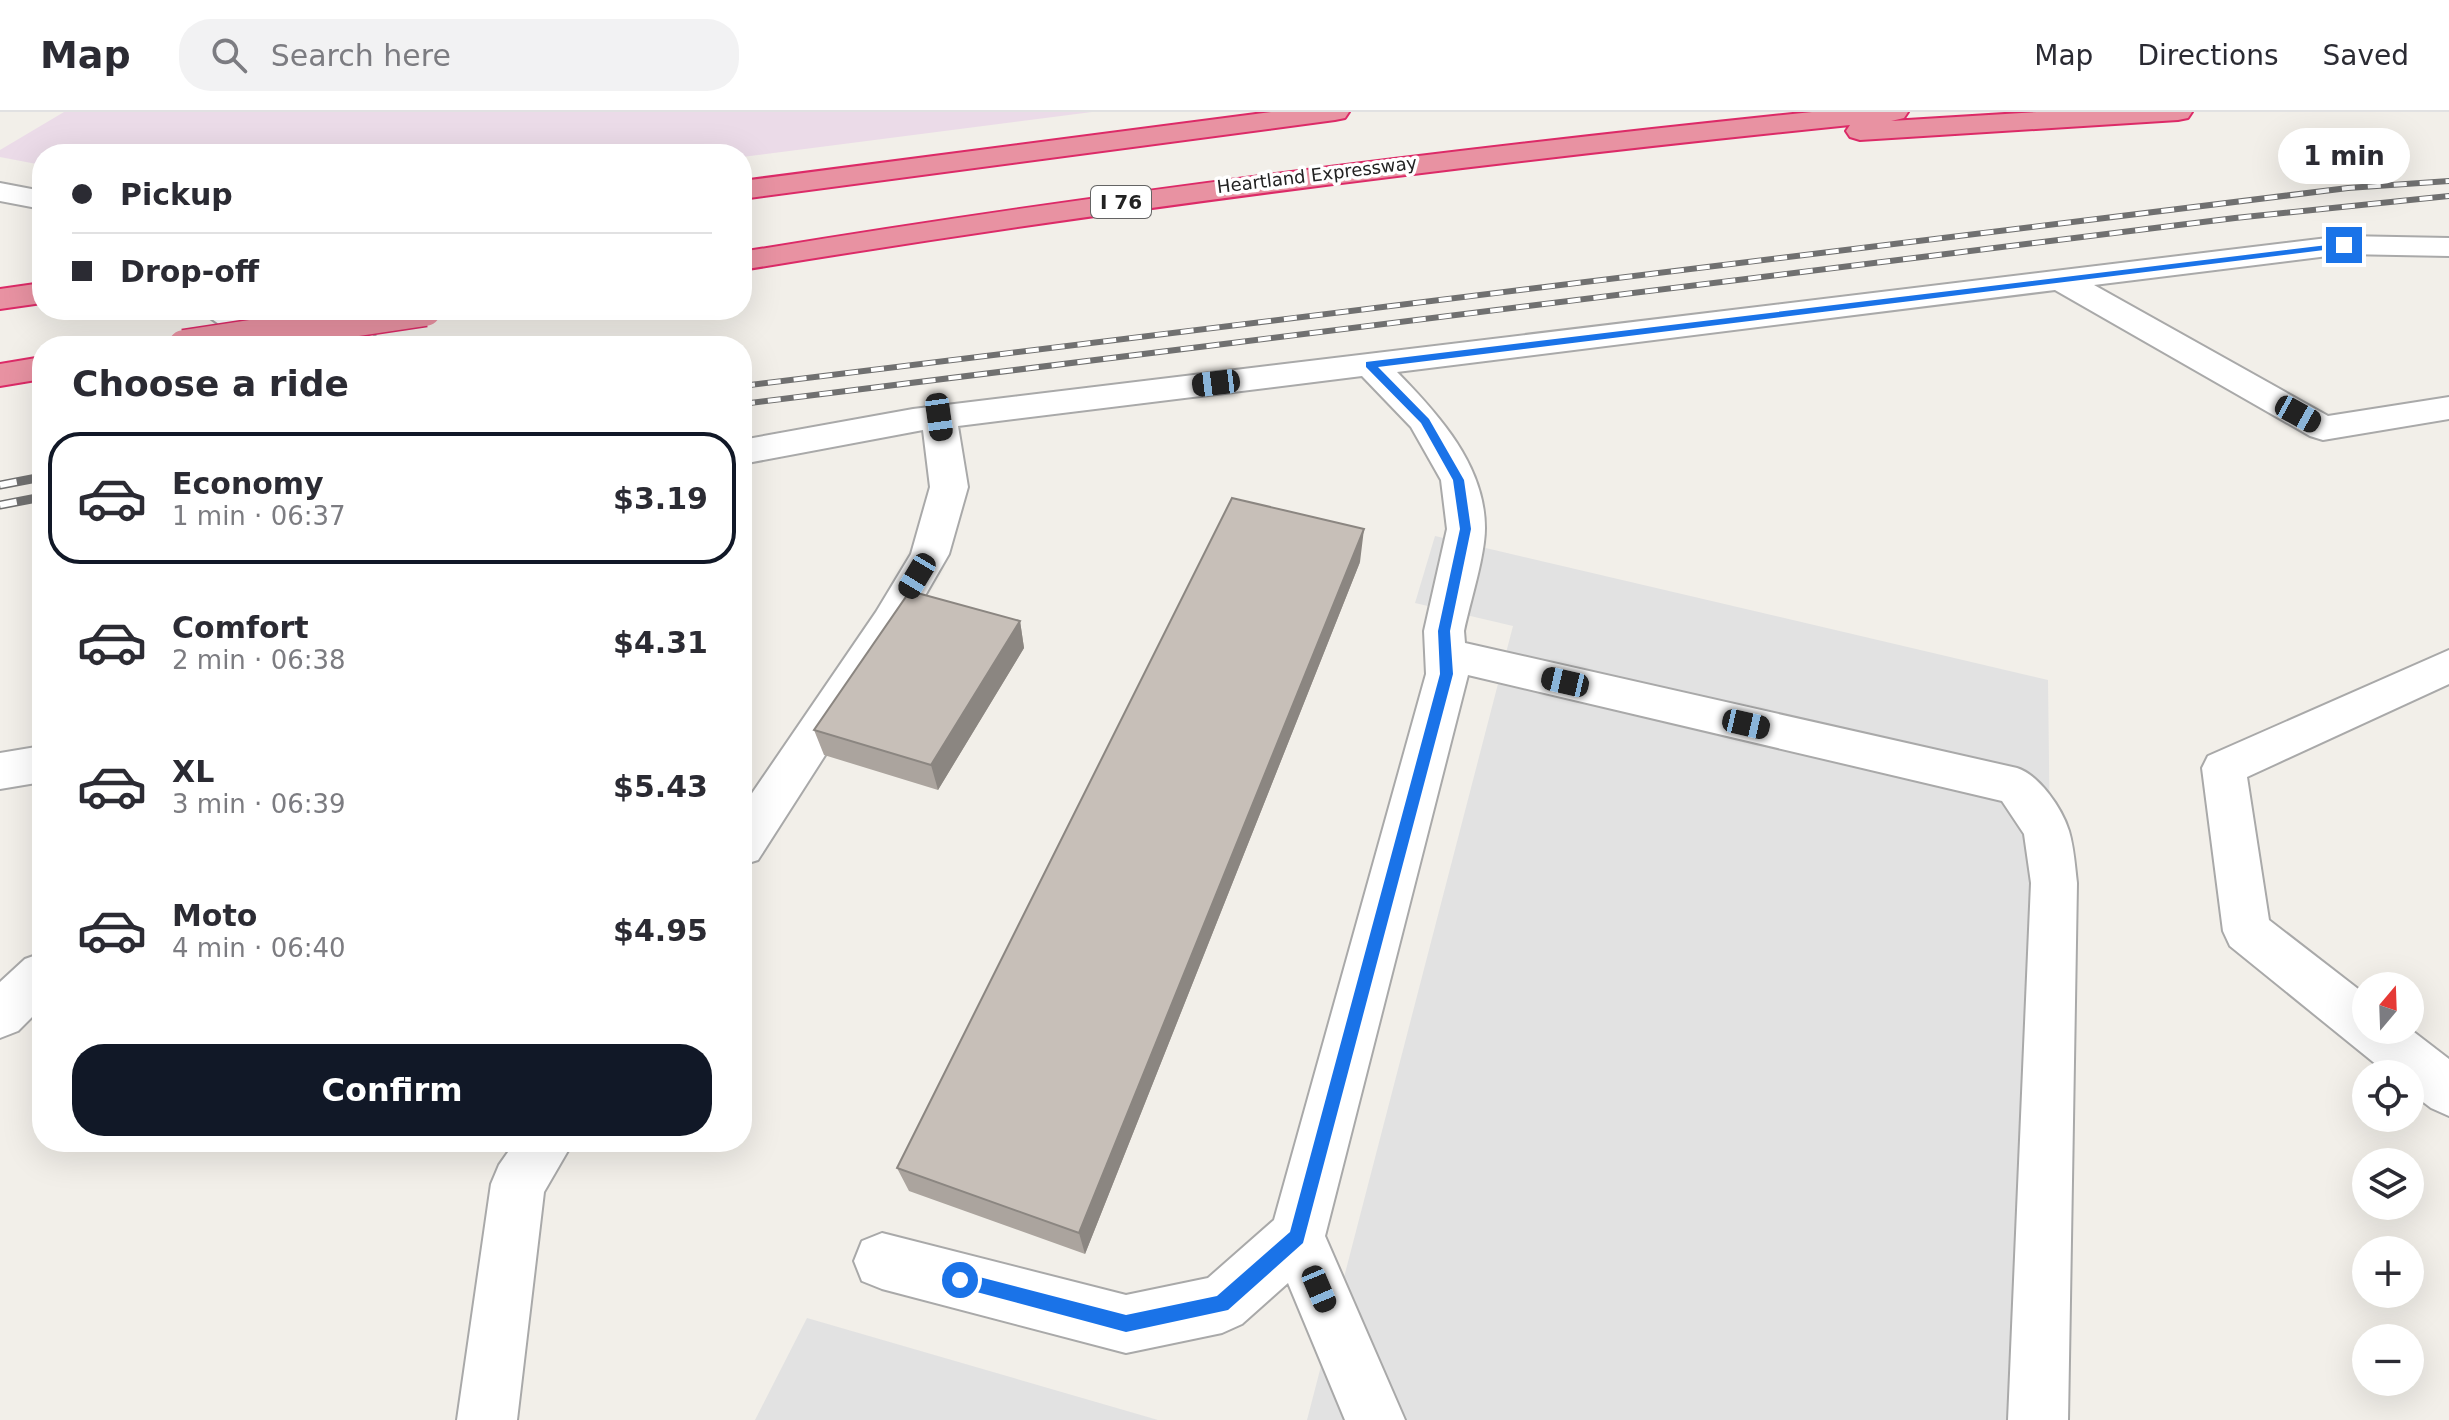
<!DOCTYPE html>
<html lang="en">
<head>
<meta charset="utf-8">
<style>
	body { margin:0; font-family:"DejaVu Sans",sans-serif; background:#f2f2f3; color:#2b2b33; height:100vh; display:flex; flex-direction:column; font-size:30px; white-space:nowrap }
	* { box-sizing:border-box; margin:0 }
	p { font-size:26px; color:#7c7c81 }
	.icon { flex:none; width:44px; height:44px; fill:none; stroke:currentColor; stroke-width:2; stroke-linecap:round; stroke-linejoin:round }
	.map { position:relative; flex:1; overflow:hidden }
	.details { position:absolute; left:32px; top:224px; width:720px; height:816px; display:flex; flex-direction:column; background:#fff; border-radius:32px; box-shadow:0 8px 32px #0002 }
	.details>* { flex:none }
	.guide { position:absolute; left:32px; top:32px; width:720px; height:176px; border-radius:32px; box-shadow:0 8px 32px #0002; display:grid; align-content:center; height:176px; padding:0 40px; background:#fff }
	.needle { width:52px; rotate:19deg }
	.fabs { position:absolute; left:2352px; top:860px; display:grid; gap:16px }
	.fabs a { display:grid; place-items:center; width:72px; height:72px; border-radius:50%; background:#fff; box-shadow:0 8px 32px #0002; font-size:40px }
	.end { position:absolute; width:36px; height:36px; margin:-18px; border:10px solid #1a73e8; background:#fff; box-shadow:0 0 0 4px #fff }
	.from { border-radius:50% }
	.bubble { position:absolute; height:56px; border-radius:28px; background:#fff; box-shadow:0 8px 32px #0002; font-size:26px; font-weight:800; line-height:56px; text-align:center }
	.car { position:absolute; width:24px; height:48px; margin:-24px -12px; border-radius:10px; box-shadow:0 0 6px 2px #0007; background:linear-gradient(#222 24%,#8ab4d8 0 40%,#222 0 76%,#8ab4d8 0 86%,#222 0) }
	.guide b { display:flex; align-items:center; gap:28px; height:76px; font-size:30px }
	.guide b+b { border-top:2px solid #e1e1e2 }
	.guide i { width:20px; height:20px; background:#2b2b33 }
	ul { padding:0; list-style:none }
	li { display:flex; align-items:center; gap:24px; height:132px; margin:0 16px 12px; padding:0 24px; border:4px solid transparent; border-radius:32px }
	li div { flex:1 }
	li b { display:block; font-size:30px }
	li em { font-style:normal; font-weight:800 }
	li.on { border-color:#111827 }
	li>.icon { width:72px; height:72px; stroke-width:1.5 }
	h2 { padding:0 40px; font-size:36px; line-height:96px }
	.primary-button { display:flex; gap:16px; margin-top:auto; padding:16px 40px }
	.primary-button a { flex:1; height:92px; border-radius:32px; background:#111827; color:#fff; font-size:32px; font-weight:800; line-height:92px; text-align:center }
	header { display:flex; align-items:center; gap:48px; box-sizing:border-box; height:112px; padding:0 40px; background:#fff; border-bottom:2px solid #e1e1e2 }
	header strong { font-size:38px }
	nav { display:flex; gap:44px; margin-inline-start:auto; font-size:28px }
	.search { width:560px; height:72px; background:#f2f2f3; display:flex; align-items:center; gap:20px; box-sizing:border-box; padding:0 28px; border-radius:32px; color:#7c7c81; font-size:30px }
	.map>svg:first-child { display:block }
	.industrial { fill:#ebdbe8 }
	.parking { fill:#e2e2e2 }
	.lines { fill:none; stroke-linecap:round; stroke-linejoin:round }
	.minor-casing { stroke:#a9a9a9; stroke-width:4 }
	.highway-casing { stroke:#dc2a67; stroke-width:4 }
	.minor { fill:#fff; fill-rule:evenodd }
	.highway { fill:#e892a2; fill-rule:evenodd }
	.rail-far1-casing { stroke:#707070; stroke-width:6 }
	.rail-casing { stroke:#707070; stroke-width:9 }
	.rail-far1 { stroke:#fff; stroke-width:4; stroke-dasharray:13; stroke-linecap:butt }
	.rail { stroke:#fff; stroke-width:6; stroke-dasharray:17; stroke-linecap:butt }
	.highway-bridge-casing { stroke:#dc2a67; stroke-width:35; stroke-linecap:butt }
	.highway-bridge { stroke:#e892a2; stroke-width:32 }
	.wall { fill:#aba49e }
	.shaded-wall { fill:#8b8681 }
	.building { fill:#c7bfb8; stroke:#8b8681; stroke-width:2 }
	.route { fill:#1a73e8 }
	.labels { text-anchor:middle; stroke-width:7; stroke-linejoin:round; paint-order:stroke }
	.far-street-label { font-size:18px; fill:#222; stroke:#fff }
	.shield { fill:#fff; stroke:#646464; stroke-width:2 }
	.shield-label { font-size:20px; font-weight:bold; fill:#222 }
</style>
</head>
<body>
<header>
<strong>Map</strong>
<div class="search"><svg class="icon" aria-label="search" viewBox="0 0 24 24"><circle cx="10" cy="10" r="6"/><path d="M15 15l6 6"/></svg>Search here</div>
<nav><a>Map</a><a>Directions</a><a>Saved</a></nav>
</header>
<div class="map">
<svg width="2449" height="1308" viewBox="0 0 2449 1308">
	<rect width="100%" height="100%" fill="#f2efe9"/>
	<!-- industrial -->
	<path class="industrial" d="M 64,0 L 1092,0 L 742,45 L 742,42 L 42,42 L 42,53 L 0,45 L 0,38 Z"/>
	<!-- parking -->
	<path class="parking" d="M 1435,424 L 2048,568 L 2057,1308 L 1307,1308 L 1513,514 L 1415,491 Z
		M 807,1206 L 1158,1308 L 755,1308 Z"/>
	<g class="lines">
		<!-- minor casing -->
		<g class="minor-casing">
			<path id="minor" d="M 0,71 L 42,79 L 42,97 L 0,89 Z
				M 2344,124 L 2449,126 L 2449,144 L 2344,142 L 2094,173 L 2328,304 L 2449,285 L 2449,307 L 2323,328 L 2310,324 L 2055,178 L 1397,260 C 1438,302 1485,353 1485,416 C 1485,444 1470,490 1464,519 L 1465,531 L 2017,656 C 2039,663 2062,696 2069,719 C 2074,736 2075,754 2077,771 L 2068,1308 L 2008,1308 L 2031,771 L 2024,722 L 2002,689 L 1468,563 L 1325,1124 L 1405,1308 L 1345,1308 L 1288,1171 L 1242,1212 L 1222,1221 L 1126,1241 L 882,1177 L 862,1169 L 854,1149 L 862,1129 L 882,1121 L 1126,1183 L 1208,1166 L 1274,1108 L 1426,562 L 1424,519 L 1447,417 L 1441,368 L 1411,315 L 1362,264 L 958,314 L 968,375 L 949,442 L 904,520 L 758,748 L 742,753 L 742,696 L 876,500 L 911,442 L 930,375 L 923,318 L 742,352 L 742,328 L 913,297 Z
				M 205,198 L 243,198 L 284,227 L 289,234 L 250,234 L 209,205 Z
				M 298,198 L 336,198 L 378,227 L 383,234 L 344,234 L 302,205 Z
				M 2449,538 L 2449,572 L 2247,665 L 2269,808 L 2366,883 L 2366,918 L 2410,917 L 2449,947 L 2449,1004 L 2431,996 L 2410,980 L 2410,962 L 2388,962 L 2230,834 L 2223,819 L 2202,656 L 2208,644 Z
				M 42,634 L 42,670 L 0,677 L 0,641 Z
				M 42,841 L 42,895 L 18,919 L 0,926 L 0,870 L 25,847 Z
				M 515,1030 L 573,1030 L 544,1080 L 517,1308 L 457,1308 L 491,1072 L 499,1053 Z"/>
		</g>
		<!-- highway casing -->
		<g class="highway-casing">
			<path id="highway" d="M 1271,0 L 1349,0 L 1345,6 L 1335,8 L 742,87 L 742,69 Z
				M 1812,0 L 1908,0 L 1904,6 L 1891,9 L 2037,0 L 2192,0 L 2188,6 L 2178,8 L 1860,28 L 1850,25 L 1846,19 L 1850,13 C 1479,51 1110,97 742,158 L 742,140 C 1097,81 1454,37 1812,0 Z
				M 42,171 L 42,191 L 0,197 L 0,177 Z
				M 42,245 L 42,267 L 0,274 L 0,252 Z"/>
		</g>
		<!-- minor -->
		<use href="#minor" class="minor"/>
		<!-- highway -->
		<use href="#highway" class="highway"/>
		<!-- rail-far1 casing -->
		<g class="rail-far1-casing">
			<path id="rail-far1" d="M 742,274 L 2348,76 L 2449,69
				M 742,292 L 2235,106 L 2449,84"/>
		</g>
		<!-- rail casing -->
		<g class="rail-casing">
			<path id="rail" d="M 0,373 L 42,365
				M 0,393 L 42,385"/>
		</g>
		<!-- rail-far1 -->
		<use href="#rail-far1" class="rail-far1"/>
		<!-- rail -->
		<use href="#rail" class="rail"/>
		<!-- highway-bridge casing -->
		<g class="highway-bridge-casing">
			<path id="highway-bridge" d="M 184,234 L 425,198"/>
		</g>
		<!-- highway-bridge -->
		<use href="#highway-bridge" class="highway-bridge"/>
	</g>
	<!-- wall -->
	<path class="wall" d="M 1360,450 L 1085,1142 L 909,1079 L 897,1056 Z
		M 1020,509 L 1024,536 L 938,678 L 824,643 L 814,618 Z"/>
	<!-- shaded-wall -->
	<path class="shaded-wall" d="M 1364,417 L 1360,450 L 1085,1142 L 1079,1121 Z
		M 1020,509 L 1024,536 L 938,678 L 931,653 Z"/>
	<!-- building -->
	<path class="building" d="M 1232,386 L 1364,417 L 1079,1121 L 897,1056 Z
		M 910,479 L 1020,509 L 931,653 L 814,618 Z"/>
	<!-- route -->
	<path class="route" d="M 2344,131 L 2348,135 L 1378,255 L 1429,307 L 1464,368 L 1471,417 L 1450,519 L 1453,562 L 1303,1131 L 1228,1198 L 1126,1220 L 954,1174 L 951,1168 L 954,1162 L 960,1160 L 1126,1203 L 1217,1184 L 1290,1120 L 1440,562 L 1438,519 L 1460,417 L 1453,368 L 1421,311 L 1366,255 L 1366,250 Z"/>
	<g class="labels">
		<!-- far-street labels -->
		<g class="far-street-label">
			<text transform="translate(1317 63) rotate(-7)" y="6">Heartland Expressway</text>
		</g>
		<!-- shield labels -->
		<rect class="shield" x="1091" y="74" width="60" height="32" rx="6"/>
		<g class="shield-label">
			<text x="1121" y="97">I 76</text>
		</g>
	</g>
</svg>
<div class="fabs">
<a><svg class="needle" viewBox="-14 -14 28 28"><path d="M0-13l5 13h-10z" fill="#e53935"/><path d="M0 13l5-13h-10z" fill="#7c7c81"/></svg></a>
<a><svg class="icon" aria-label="locate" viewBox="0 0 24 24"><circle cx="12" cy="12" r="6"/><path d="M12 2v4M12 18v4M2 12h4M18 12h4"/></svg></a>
<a><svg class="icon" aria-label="layers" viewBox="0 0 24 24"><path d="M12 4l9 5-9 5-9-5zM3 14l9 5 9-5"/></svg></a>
<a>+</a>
<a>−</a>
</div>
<i class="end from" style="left:960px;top:1168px"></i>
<i class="end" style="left:2344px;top:133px"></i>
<div class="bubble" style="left:2278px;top:16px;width:132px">1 min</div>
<i class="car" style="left:1216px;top:271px;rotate:263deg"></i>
<i class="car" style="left:2298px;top:302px;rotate:119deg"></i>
<i class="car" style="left:939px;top:305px;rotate:172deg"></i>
<i class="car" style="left:917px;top:464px;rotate:211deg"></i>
<i class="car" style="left:1565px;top:570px;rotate:283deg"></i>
<i class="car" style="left:1746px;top:612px;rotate:103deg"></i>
<i class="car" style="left:1319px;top:1177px;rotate:157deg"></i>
<div class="guide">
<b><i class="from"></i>Pickup</b>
<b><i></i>Drop-off</b>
</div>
<section class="details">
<h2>Choose a ride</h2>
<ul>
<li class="on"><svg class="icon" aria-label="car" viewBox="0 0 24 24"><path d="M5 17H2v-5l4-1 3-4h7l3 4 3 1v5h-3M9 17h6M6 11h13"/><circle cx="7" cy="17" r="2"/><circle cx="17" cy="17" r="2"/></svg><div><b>Economy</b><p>1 min · 06:37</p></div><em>$3.19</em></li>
<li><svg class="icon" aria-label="car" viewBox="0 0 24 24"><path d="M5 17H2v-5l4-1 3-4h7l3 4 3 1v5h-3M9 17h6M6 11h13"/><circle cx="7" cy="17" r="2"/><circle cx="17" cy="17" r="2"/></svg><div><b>Comfort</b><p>2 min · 06:38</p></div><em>$4.31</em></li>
<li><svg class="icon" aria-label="car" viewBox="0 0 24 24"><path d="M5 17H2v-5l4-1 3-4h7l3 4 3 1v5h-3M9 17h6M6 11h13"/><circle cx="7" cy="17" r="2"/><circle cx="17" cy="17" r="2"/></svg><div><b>XL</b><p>3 min · 06:39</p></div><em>$5.43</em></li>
<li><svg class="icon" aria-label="car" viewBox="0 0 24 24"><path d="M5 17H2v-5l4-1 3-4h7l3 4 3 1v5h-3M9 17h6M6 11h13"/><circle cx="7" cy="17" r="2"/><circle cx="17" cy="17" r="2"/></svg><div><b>Moto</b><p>4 min · 06:40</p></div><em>$4.95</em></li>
</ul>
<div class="primary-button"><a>Confirm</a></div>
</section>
</div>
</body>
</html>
